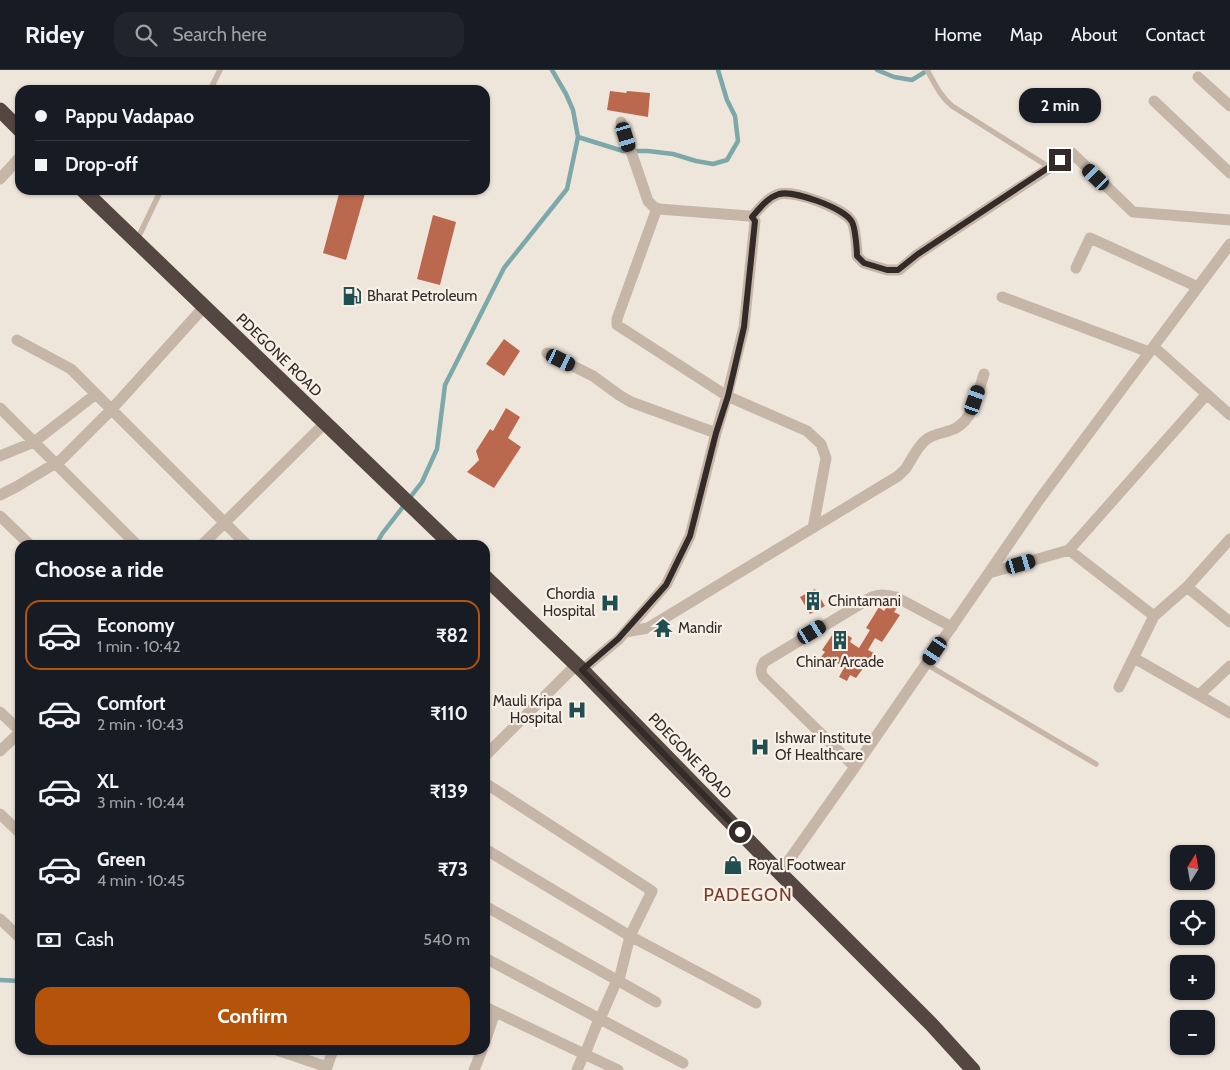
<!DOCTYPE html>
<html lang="en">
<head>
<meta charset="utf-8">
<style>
	body { margin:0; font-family:Cabin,sans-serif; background:#20242c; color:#f1f3f6; height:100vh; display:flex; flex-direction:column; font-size:19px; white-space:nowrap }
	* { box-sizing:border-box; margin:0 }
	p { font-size:16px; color:#9ea1a6 }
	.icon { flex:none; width:28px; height:28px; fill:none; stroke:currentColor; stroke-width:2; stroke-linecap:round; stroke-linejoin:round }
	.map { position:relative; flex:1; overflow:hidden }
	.details { position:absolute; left:15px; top:470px; width:475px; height:515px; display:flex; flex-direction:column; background:#171b24; border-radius:15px; box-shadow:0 1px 4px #0004 }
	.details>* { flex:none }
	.top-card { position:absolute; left:15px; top:15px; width:475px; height:110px; border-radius:15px; box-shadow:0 1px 4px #0004; display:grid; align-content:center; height:110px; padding:0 20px; background:#171b24 }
	.needle { width:32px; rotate:11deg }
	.tools { position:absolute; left:1170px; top:775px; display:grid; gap:10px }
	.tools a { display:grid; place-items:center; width:45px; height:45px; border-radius:10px; background:#171b24; box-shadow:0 1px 4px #0004; font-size:25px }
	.end { position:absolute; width:22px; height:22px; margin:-11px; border:6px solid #342b28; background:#fff; box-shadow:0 0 0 2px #fff }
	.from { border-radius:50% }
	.bubble { position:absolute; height:35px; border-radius:15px; background:#171b24; box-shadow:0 1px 4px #0004; font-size:16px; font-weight:700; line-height:35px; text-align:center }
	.car { position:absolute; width:15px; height:30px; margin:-15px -8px; border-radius:6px; box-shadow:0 0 4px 1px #0007; background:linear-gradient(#222 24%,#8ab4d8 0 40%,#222 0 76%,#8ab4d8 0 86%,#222 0) }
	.top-card b { display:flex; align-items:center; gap:18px; height:48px; font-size:19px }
	.top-card b+b { border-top:1px solid #363941 }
	.top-card i { width:12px; height:12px; background:#f1f3f6 }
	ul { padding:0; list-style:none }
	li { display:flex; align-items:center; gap:15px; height:70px; margin:0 10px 8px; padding:0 10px; border:2px solid transparent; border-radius:15px }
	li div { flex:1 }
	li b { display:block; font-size:19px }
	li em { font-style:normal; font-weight:700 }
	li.selected { border-color:#b45309 }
	li>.icon { width:45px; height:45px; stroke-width:1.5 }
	h2 { padding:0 20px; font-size:22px; line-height:60px }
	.pay { display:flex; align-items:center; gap:12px; height:55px; padding:0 20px; font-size:19px }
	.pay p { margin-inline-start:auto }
	.action { display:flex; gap:10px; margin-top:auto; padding:10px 20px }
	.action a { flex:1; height:58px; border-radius:15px; background:#b45309; color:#fff; font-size:20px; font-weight:700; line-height:58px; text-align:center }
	header { display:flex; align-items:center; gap:30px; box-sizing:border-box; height:70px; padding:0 25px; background:#171b24; border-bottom:1px solid #363941 }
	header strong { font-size:24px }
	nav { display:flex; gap:28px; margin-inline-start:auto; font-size:18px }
	.search { width:350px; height:45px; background:#20242c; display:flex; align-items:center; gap:12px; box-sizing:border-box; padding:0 18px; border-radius:15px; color:#9ea1a6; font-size:19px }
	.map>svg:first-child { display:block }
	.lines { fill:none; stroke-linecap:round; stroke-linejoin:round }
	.stream { stroke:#7da8a9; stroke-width:4.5 }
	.building { fill:#ba684e }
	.lane { stroke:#c6b6a8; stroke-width:5.5 }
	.street { stroke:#c6b6a8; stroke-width:11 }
	.highway { stroke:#544640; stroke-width:15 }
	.route { stroke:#342b28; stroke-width:6 }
	.labels { text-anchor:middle; stroke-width:4.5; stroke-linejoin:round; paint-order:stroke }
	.poi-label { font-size:15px; fill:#342b28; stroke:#f7f0e7; text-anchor:start }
	.street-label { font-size:15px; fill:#342b28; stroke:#f7f0e7 }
	.quarter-label { font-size:18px; letter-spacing:1px; fill:#7b3c29; stroke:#f7f0e7 }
</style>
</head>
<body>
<header>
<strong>Ridey</strong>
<div class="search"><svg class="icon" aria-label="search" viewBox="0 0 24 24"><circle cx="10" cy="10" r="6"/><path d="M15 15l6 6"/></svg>Search here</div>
<nav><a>Home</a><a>Map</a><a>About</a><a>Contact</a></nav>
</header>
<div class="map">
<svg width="1230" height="1000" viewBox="0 0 1230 1000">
	<rect width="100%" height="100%" fill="#efe6db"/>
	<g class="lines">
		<!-- stream -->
		<path class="stream" d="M 877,0 L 894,7 L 912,10 L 928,0
			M 578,67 L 623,81 L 648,81 L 673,84 L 696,91 L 713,94 L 727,90 L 738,71 L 735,46 L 727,30 L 718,0
			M 376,475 L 382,464 L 422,412 L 437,379 L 445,315 L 504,198 L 567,119 L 578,67 L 573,40 L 566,24 L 552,0
			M 0,910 L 20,911"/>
	</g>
	<!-- building -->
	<path class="building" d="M 610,21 L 626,23 L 627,21 L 650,23 L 648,47 L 607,40 Z
		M 340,120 L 366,120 L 346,190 L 323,183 Z
		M 433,145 L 456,152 L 440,215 L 417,209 Z
		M 504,269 L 520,281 L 504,306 L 486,294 Z
		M 506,338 L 520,347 L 508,368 L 521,377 L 494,418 L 467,402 L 479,390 L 476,381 L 490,359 L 493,361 Z
		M 815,519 L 825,536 L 810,544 L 800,527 Z
		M 890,531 L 898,536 L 894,542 L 900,545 L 882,572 L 875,568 L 868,580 L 874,583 L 856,608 L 850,605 L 847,611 L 839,607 L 845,596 L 841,594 L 840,595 L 833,590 L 831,594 L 821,587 L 825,582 L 822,580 L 833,564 L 836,565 L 839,560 L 852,568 L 850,572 L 859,578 L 870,560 L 866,558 L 879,537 L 884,541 Z"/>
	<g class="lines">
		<!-- lane -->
		<path class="lane" d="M 927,0 C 935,14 940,26 952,36 L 1049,97
			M 210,20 L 220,0
			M 137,170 L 161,120
			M 926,594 L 1096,694"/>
		<!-- street -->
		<path class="street" d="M 1198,7 L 1230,36
			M 1154,31 L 1230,103
			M 0,109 L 20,87
			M 657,138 L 617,249 L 617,255 L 727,326 L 807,361 L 821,374 L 826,388 L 813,458
			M 752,147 C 760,138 767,128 779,124 C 793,120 845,138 852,152 C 855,157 857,179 857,186 L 864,193 L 887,200 L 899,200 L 918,184 L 1072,83 L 1133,142 L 1230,150
			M 1076,198 L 1090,168 L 1198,217
			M 1002,227 L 1149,282
			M 17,270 L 71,299 L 247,475
			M 1154,277 L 1230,345
			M 547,283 L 593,306 L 619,325 L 631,332 L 716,363
			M 0,338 L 137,475
			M 0,386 L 34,372 L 96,324
			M 0,425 L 16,417 L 61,390 L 111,340 L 204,237
			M 0,446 L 30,475
			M 202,475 L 325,353
			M 1069,480 L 1207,324
			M 989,503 L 1069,480 L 1154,546 L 1187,517 L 1230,552
			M 1187,517 L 1230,469
			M 625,562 L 648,558 L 898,406 C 901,403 904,401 906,398 C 913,388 917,376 927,369 C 935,363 947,363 956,358 C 974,348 978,322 984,304
			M 1134,588 L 1230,643
			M 582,600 L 619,569 L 666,515 L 690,466 L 716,363 L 727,326 L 744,257 L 755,151 L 752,147 L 749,146 L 659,139 L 654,137 L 648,131 L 621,52
			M 1119,617 L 1154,546
			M 1199,625 L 1230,596
			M 0,642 L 20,661
			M 0,681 L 20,662
			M 485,686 L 576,595
			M 855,697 L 763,607 C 760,601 761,598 764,592 L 872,527 C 881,524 887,525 896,527 L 952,557
			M 485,713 L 652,821 L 630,866 L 619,910 L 617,910 L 600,949 L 599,949 L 585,984 L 584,984 L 577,1000
			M 0,744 L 20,763
			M 485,779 L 630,866 L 756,933
			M 780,803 L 855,697 L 1039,430 L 1230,174
			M 485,836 L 656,932
			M 0,849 L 19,867
			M 485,888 L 683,993
			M 485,937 L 618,1000
			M 485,972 L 495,942
			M 277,980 L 327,997
			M 326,1000 L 333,980
			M 474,1000 L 482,980"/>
		<!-- highway -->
		<path class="highway" d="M 0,40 L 20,60
			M 83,120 L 452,475
			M 485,507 L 582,600 L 780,803 L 932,955 L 973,1000"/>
	</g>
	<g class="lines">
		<!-- route -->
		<path class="route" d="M 740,762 L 582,600 L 618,569 L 666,515 L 690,466 L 716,363 L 728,326 L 744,257 L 755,151 L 752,147 C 760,138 767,128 779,124 C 793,120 845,138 852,152 C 855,157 857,179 857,186 L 864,193 L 887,200 L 898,200 L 918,184 L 1060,90"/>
	</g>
	<!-- icons -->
	<defs>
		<g id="fuel-bare" transform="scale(1.5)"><path d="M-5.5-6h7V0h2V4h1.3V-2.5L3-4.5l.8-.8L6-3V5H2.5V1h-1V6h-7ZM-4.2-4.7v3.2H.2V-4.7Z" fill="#214e51" stroke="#f7f0e7" stroke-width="2.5" paint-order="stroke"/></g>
		<g id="building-bare" transform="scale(1.5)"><path d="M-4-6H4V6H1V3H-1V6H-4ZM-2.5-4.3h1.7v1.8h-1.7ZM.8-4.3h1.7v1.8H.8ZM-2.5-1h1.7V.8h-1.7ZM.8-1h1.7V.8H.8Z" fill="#214e51" stroke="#f7f0e7" stroke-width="2.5" paint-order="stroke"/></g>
		<g id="hospital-bare" transform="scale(1.5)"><path d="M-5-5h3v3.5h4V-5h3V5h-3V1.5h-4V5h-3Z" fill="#214e51" stroke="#f7f0e7" stroke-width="2.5" paint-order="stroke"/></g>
		<g id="temple-bare" transform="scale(1.5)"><path d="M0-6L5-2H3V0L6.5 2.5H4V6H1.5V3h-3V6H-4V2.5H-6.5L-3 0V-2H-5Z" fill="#214e51" stroke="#f7f0e7" stroke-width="2.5" paint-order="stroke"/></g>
		<g id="shop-bare" transform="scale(1.5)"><path d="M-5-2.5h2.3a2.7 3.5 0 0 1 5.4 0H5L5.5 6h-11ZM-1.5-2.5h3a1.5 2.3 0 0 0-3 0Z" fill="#214e51" stroke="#f7f0e7" stroke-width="2.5" paint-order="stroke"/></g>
	</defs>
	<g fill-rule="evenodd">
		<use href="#fuel-bare" x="352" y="226"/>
		<use href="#building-bare" x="813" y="531"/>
		<use href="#hospital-bare" x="610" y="533"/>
		<use href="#temple-bare" x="663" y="558"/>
		<use href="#building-bare" x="840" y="570"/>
		<use href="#hospital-bare" x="577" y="640"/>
		<use href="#hospital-bare" x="760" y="677"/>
		<use href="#shop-bare" x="733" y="795"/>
	</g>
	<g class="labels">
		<!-- poi labels -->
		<g class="poi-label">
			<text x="367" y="231">Bharat Petroleum</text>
			<text x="595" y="529" text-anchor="end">Chordia<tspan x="595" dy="17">Hospital</tspan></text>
			<text x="828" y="536">Chintamani</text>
			<text x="678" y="563">Mandir</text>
			<text x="840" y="597" text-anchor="middle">Chinar Arcade</text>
			<text x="562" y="636" text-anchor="end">Mauli Kripa<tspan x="562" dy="17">Hospital</tspan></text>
			<text x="775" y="673">Ishwar Institute<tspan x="775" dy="17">Of Healthcare</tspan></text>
			<text x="748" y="800">Royal Footwear</text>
		</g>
		<!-- street labels -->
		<g class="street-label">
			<text transform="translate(279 285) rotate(44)" y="5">PDEGONE ROAD</text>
			<text transform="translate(690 686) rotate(46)" y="5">PDEGONE ROAD</text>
		</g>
		<!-- quarter labels -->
		<g class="quarter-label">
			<text x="748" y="831">PADEGON</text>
		</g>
	</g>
</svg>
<div class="tools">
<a><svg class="needle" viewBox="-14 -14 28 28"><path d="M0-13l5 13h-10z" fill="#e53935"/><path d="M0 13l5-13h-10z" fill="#9ea1a6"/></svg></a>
<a><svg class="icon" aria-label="locate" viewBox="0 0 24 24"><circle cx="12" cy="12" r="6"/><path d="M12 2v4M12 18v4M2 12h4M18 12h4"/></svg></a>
<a>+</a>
<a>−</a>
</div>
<i class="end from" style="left:740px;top:762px"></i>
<i class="end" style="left:1060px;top:90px"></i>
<div class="bubble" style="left:1019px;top:18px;width:82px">2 min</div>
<i class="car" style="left:626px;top:67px;rotate:163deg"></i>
<i class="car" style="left:1096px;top:107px;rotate:314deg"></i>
<i class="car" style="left:561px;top:290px;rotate:116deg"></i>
<i class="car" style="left:975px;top:330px;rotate:19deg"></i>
<i class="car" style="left:1021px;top:494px;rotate:74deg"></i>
<i class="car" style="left:812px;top:562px;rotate:59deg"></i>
<i class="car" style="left:935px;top:581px;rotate:214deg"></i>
<div class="top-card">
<b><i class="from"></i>Pappu Vadapao</b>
<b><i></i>Drop-off</b>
</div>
<section class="details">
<h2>Choose a ride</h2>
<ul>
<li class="selected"><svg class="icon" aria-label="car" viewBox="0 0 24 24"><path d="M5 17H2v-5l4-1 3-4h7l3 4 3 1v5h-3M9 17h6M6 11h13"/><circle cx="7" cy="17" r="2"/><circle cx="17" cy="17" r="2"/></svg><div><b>Economy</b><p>1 min · 10:42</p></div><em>₹82</em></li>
<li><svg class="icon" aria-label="car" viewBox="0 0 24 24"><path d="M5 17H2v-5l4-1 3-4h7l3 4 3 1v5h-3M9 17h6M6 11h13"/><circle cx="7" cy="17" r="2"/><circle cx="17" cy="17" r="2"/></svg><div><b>Comfort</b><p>2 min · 10:43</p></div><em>₹110</em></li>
<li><svg class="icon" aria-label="car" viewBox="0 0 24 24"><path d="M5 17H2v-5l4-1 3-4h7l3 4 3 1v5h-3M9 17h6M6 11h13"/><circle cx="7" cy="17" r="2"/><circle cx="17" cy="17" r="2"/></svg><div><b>XL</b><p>3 min · 10:44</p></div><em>₹139</em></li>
<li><svg class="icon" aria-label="car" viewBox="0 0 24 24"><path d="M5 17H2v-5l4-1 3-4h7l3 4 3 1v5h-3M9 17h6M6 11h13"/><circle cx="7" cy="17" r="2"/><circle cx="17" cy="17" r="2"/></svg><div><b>Green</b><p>4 min · 10:45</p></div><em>₹73</em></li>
</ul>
<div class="pay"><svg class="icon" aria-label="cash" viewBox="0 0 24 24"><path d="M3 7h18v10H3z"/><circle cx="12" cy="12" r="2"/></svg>Cash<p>540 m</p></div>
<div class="action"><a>Confirm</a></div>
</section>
</div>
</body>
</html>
